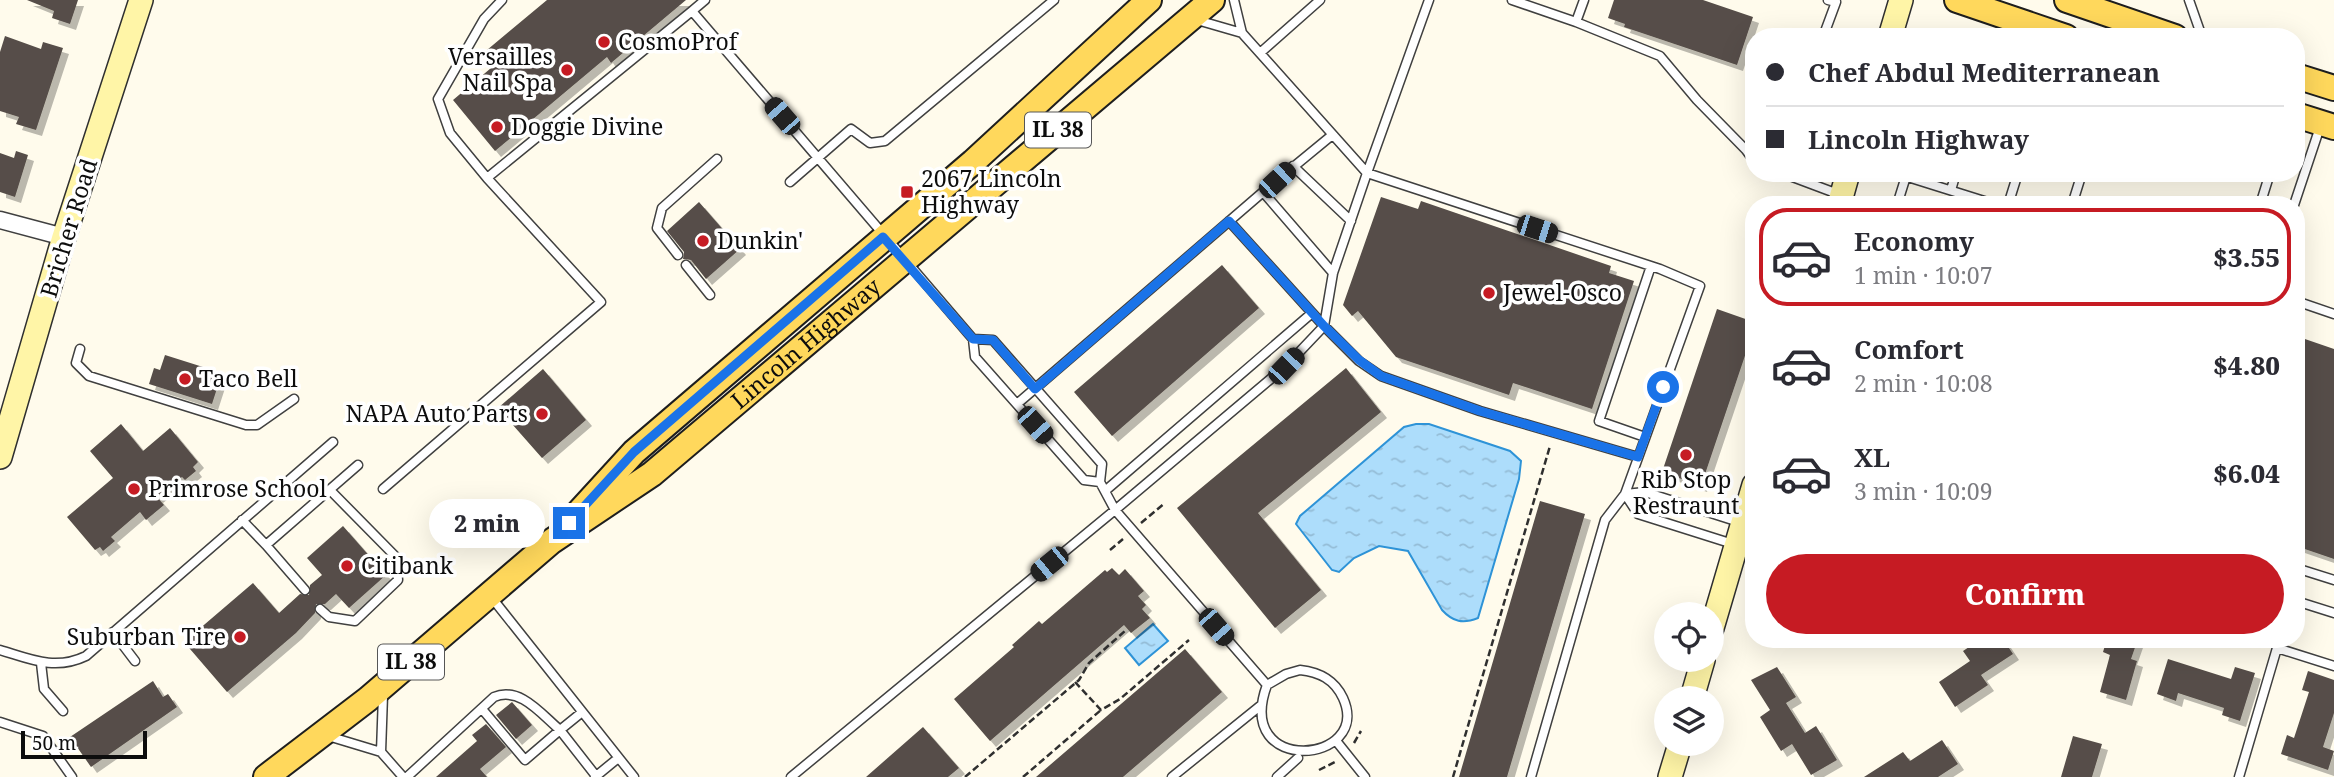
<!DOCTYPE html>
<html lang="en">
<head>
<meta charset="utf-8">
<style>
	body { margin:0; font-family:"Noto Serif",serif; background:#f7f7f7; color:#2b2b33; height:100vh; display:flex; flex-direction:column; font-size:26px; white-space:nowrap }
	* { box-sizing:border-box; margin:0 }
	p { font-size:23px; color:#7c7c81 }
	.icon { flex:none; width:38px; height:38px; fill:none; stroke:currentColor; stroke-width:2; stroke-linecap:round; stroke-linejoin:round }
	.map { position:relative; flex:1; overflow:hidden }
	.panel { position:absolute; left:1745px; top:196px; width:560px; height:452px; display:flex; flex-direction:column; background:#fff; border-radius:28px; box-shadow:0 7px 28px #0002 }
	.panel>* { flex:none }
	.banner { position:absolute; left:1745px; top:28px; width:560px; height:154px; border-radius:28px; box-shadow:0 7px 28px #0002; display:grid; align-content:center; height:154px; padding:0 21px; background:#fff }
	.buttons { position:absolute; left:1654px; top:602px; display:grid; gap:14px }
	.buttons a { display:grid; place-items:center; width:70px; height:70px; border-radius:50%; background:#fff; box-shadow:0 7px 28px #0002; font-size:35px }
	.scale { position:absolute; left:21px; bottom:18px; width:126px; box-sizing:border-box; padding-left:7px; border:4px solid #0d0d0d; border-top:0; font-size:19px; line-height:24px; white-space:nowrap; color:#0d0d0d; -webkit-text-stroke:5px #fff; paint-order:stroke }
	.end { position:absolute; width:32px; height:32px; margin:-16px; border:9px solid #1a73e8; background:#fff; box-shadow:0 0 0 4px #fff }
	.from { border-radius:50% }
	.bubble { position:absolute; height:49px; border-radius:24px; background:#fff; box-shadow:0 7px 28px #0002; font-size:23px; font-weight:800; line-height:49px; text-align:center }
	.car { position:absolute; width:21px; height:42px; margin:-21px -10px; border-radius:9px; box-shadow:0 0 5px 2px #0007; background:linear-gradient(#222 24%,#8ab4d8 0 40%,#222 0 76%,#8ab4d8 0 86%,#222 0) }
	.banner b { display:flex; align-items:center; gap:24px; height:66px; font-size:26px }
	.banner b+b { border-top:2px solid #e1e1e2 }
	.banner i { width:18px; height:18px; background:#2b2b33 }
	ul { padding:12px 0 0; list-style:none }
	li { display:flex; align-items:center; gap:21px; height:98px; margin:0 14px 10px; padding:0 7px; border:4px solid transparent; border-radius:28px }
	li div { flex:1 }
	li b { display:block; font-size:26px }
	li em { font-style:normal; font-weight:800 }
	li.on { border-color:#c61b23 }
	li>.icon { width:63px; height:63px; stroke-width:1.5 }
	.action { display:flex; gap:14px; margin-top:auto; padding:14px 21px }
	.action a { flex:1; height:80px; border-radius:42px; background:#c61b23; color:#fff; font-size:28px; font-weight:800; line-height:80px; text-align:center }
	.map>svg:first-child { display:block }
	.water { fill:url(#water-ripples); stroke:#2e93d7; stroke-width:2 }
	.building { fill:#564e48; filter:url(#shadow) }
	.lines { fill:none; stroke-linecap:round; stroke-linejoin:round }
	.lane-casing { stroke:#404040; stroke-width:11 }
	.street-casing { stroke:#404040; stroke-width:19 }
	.secondary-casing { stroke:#2f2f2f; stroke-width:26 }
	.primary-casing { stroke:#1e1e1e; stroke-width:28 }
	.path { stroke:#2f2f2f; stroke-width:2.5; stroke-dasharray:7 3.5; stroke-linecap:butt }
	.lane { stroke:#fff; stroke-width:8 }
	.street { stroke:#fff; stroke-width:16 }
	.secondary { stroke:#fff5a7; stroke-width:23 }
	.primary { stroke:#ffd85c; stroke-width:24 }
	.route { stroke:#1a73e8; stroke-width:9 }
	.poi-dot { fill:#c61b23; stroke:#fff; stroke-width:2.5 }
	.labels { text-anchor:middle; stroke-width:7; stroke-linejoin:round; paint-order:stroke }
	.shield { fill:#fff; stroke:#565656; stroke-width:2 }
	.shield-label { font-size:21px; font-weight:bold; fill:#0d0d0d }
	.poi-label { font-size:23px; fill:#0d0d0d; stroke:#fff; text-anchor:start }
	.street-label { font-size:23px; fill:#0d0d0d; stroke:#fff }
</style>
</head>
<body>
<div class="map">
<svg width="2334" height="777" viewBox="0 0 2334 777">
	<defs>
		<pattern id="water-ripples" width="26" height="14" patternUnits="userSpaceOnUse" patternTransform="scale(1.75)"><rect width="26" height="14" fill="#adddfb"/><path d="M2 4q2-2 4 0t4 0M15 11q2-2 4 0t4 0" fill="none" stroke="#94bcd6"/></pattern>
		<filter id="shadow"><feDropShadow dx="6" dy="6" stdDeviation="0" flood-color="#0004"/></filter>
	</defs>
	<rect width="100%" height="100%" fill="#fffbec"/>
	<!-- water -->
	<path class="water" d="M 1416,424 L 1429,424 L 1510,451 L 1521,461 L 1519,479 L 1478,618 C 1463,624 1453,622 1442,610 L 1408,551 L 1379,546 L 1354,558 L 1339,572 L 1332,570 L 1296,524 L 1300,516 L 1404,427 Z
		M 1153,624 L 1168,641 L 1139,665 L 1125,648 Z"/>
	<!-- building -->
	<path class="building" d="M 27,0 L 78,0 L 70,24 L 52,18 L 54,11 Z
		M 547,0 L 686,0 L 611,63 L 607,57 L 495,151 L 453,100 L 497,63 L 487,50 Z
		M 1614,0 L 1703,0 L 1753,17 L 1737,65 L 1624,27 L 1625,24 L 1608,18 Z
		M 5,36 L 41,49 L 43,42 L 63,48 L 36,130 L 16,124 L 19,117 L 0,111 L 0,52 Z
		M 16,151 L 28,155 L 15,197 L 0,192 L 0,153 L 14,158 Z
		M 1381,197 L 1418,209 L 1421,201 L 1611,266 L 1609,273 L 1634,281 L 1592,409 L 1513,383 L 1509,395 L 1396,357 L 1358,311 L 1352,316 L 1343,305 Z
		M 699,202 L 740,249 L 706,279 L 691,260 L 683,259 L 684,252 L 667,231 Z
		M 1222,265 L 1259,308 L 1112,436 L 1074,392 Z
		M 1717,309 L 1754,322 L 1754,329 L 1701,486 L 1662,472 Z
		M 2302,338 L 2334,349 L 2334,559 L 2296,546 L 2296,349 Z
		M 165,355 L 222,373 L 212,404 L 149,384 L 154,368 L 160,370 Z
		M 1346,368 L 1381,412 L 1258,513 L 1321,590 L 1275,628 L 1177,508 Z
		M 543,369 L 586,420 L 542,458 L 498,408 Z
		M 121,424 L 143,451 L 170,428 L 198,462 L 193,467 L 196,471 L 185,480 L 182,477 L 157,497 L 164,505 L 146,520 L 140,512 L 111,537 L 115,541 L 103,551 L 100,547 L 95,550 L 67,517 L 113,478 L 90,451 Z
		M 1540,501 L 1585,514 L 1507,777 L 1459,777 Z
		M 343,526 L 386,575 L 349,608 L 336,594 L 325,604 L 316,604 L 315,613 L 296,633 L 227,692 L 184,642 L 253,583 L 279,613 L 300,594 L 309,595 L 310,585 L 322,575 L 307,558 Z
		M 1112,568 L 1119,575 L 1125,569 L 1144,591 L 1138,596 L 1146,605 L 1142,609 L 1150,618 L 1131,633 L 1124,625 L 990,741 L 954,699 L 1014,647 L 1012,645 L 1039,621 L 1042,624 L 1105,570 L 1107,572 Z
		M 1981,639 L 2003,639 L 2013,654 L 1981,675 L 1988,685 L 1955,707 L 1939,682 L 1970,661 L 1963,651 Z
		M 2107,639 L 2138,639 L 2131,659 L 2137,661 L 2126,700 L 2100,692 L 2110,655 L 2103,652 Z
		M 1185,649 L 1222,692 L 1123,777 L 1036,777 Z
		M 2168,659 L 2231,679 L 2235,667 L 2255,673 L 2240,721 L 2222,715 L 2224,708 L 2178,693 L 2176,701 L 2157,694 Z
		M 1777,667 L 1796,697 L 1786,703 L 1805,733 L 1816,726 L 1837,760 L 1811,775 L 1792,744 L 1781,751 L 1760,717 L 1770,710 L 1751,680 Z
		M 2308,671 L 2334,680 L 2334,713 L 2323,747 L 2334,751 L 2328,770 L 2281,754 L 2287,735 L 2294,738 L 2309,692 L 2302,690 Z
		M 153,681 L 163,697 L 168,694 L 177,707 L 91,767 L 70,737 Z
		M 512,702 L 532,725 L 516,739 L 496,715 Z
		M 486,724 L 506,747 L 480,769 L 487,777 L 436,777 L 477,741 L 472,735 Z
		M 923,727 L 959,768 L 948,777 L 866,777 Z
		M 2073,736 L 2102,744 L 2092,777 L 2061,777 Z
		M 1942,740 L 1958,764 L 1938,777 L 1864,777 L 1903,752 L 1910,761 Z"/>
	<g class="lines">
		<!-- lane casing -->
		<g class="lane-casing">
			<path id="lane" d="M 705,0 L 692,11 L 973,339 L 975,357 L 1084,480 L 1100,482
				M 1512,0 L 1576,22 L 1584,0
				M 2189,0 L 2202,37
				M 1197,20 L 1242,33 L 1234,0
				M 1576,22 L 1660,56 L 1697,100 L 1746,150
				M 1242,33 L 1367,173 L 1429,0
				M 1823,37 L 1836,2 L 1828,0
				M 1260,53 L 1320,0
				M 1331,136 L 1263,192 L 1333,273
				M 1754,144 L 1746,150 L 1754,161
				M 1293,166 L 1351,221
				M 1782,173 L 1838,194
				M 1895,173 L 1997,205
				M 487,178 L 450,133 L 438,99 L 484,19 L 502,0
				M 790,182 L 851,129 L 870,143 L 885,141 L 1054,0
				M 1951,190 L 1956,173
				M 1897,205 L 1907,173
				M 2008,205 L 2018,173
				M 2072,205 L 2082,173
				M 2260,205 L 2270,173
				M 2294,205 L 2321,124
				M 678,255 L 657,228 L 662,208 L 717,159
				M 686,265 L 710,295
				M 2296,301 L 2334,314
				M 973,339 L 993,340 L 1102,464 L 1100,482 L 1115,510 L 1267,685
				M 80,349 L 76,363 L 89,376 L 246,425 L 257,425 L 294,399
				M 1017,404 L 1263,192
				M 1645,437 L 1599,421 L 1651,266
				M 383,489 L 601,302 L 487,178 L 692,11
				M 1105,491 L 1312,313
				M 1625,494 L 1638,514 L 1733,544
				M 1625,494 L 1645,492 L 1742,523
				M 242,520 L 266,545 L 358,465
				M 266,545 L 305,590
				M 2296,568 L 2334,580
				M 492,598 L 634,777
				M 2296,601 L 2334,613
				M 320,609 L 329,617 L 355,621 L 398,580 L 396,557 L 330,490
				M 113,632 L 135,661
				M 0,650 C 30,659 55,671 86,656 L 333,442
				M 41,663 L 44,689 L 63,711
				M 1300,670 C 1319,672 1334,679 1343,698 C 1373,764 1233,777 1267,685 L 1286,674 Z
				M 482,709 L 525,760 L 560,730 L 596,776
				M 0,722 L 43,736 L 72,777
				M 328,736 L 381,752 L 383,695
				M 1337,742 L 1365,777
				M 381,752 L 403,777
				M 407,777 L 494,697 C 520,686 541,714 560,730 L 581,713
				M 595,777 L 617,759
				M 791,777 L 1115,510 L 1286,366 L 1324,326 L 1229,221
				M 1172,777 L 1260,706
				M 1277,777 L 1298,758
				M 1531,777 L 1605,520 L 1625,494 L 1700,286 L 1660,269 L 1367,173 L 1333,273 L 1324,326 L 1359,361 L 1381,376 L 1480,411 L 1638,457
				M 2239,777 L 2277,648 L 2334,666"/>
		</g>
		<!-- street casing -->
		<g class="street-casing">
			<path id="street" d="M 0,220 L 64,237"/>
		</g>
		<!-- secondary casing -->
		<g class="secondary-casing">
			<path id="secondary" d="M 1890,37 L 1901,0
				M 1839,205 L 1848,173
				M 0,457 L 64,237 L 141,0
				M 1712,628 L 1754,485
				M 1692,698 L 1703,660
				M 1670,777 L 1680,744"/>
		</g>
		<!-- primary casing -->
		<g class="primary-casing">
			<g id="primary">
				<path d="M 1957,0 L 2066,37"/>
				<path d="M 2067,0 L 2175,37"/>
				<path d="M 2296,76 L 2334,88"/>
				<path d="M 2296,115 L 2334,127"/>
				<path d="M 579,512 L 634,452 L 973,162 L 1149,0"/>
				<path id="s1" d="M 266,777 L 368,699 L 552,541 L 652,474 L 1212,0"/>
			</g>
		</g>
		<!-- path -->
		<path class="path" d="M 1141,523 L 1165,503
			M 1110,550 L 1123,539
			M 1075,682 L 1101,710 L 1120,699 L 1189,640
			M 1354,743 L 1361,731
			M 1319,770 L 1337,761
			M 965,777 L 1079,680 L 1089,663 L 1126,630
			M 1023,777 L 1101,710
			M 1453,777 L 1550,446"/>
		<!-- lane -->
		<use href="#lane" class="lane"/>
		<!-- street -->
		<use href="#street" class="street"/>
		<!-- secondary -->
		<use href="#secondary" class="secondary"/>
		<!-- primary -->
		<use href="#primary" class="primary"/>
	</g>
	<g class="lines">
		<!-- route -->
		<path class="route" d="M 569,523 L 634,452 L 883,237 L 973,339 L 993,340 L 1035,389 L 1229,221 L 1324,326 L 1359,360 L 1381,376 L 1480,411 L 1638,457 L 1663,387"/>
	</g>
	<!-- markers -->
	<g class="poi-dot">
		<circle cx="604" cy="42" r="7"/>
		<circle cx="567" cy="70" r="7"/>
		<circle cx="497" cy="127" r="7"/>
		<rect x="900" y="185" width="14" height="14" rx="3.5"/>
		<circle cx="703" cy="241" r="7"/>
		<circle cx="1489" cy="293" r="7"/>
		<circle cx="185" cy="379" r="7"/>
		<circle cx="542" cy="414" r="7"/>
		<circle cx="1686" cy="455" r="7"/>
		<circle cx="134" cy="489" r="7"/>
		<circle cx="347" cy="566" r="7"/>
		<circle cx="240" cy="637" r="7"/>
	</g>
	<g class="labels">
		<!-- shield labels -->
		<g class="shield">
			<rect x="1025" y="112.5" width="66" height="35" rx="5"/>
			<rect x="378" y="644.5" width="66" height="35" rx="5"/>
		</g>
		<g class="shield-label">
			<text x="1058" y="137">IL 38</text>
			<text x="411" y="669">IL 38</text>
		</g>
		<!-- poi labels -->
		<g class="poi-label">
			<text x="618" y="50">CosmoProf</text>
			<text x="553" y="65" text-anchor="end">Versailles<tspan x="553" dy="26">Nail Spa</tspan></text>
			<text x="511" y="135">Doggie Divine</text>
			<text x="921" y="187">2067 Lincoln<tspan x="921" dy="26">Highway</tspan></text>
			<text x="717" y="249">Dunkin'</text>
			<text x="1503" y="301">Jewel-Osco</text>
			<text x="199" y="387">Taco Bell</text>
			<text x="528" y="422" text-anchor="end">NAPA Auto Parts</text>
			<text x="1686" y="488" text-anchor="middle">Rib Stop<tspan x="1686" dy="26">Restraunt</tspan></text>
			<text x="148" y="497">Primrose School</text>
			<text x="361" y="574">Citibank</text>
			<text x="226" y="645" text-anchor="end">Suburban Tire</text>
		</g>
		<!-- street labels -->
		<g class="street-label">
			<text transform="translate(69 228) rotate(-73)" y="8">Bricher Road</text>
			<text dy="8" stroke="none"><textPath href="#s1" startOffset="693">Lincoln Highway</textPath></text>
		</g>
	</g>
</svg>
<div class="buttons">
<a><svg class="icon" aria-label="locate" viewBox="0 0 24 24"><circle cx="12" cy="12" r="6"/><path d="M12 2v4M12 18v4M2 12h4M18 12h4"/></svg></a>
<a><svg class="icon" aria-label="layers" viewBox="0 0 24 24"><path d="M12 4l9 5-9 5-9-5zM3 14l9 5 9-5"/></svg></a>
</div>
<div class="scale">50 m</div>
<i class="end from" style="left:1663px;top:387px"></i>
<i class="end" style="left:569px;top:523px"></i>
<div class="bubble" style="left:429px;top:499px;width:116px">2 min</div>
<i class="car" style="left:782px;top:116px;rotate:319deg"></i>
<i class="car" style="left:1277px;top:180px;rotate:47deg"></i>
<i class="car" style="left:1537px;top:229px;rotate:108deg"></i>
<i class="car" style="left:1286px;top:366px;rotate:44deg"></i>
<i class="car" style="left:1035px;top:425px;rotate:138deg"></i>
<i class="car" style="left:1049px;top:564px;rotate:231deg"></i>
<i class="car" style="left:1216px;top:627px;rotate:139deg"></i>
<div class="banner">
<b><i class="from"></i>Chef Abdul Mediterranean</b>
<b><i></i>Lincoln Highway</b>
</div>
<section class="panel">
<ul>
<li class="on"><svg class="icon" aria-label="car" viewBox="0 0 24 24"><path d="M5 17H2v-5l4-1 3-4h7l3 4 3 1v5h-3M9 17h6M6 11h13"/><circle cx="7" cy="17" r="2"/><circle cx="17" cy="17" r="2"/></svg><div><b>Economy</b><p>1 min · 10:07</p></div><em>$3.55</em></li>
<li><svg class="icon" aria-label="car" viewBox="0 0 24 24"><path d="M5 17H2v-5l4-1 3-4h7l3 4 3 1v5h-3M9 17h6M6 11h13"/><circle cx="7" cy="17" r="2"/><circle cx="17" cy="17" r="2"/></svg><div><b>Comfort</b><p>2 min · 10:08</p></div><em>$4.80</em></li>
<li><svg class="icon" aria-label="car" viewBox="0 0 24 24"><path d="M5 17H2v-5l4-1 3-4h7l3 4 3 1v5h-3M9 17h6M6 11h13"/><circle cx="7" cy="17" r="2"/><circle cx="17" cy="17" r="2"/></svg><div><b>XL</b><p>3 min · 10:09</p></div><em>$6.04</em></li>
</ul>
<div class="action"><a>Confirm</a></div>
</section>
</div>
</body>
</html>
